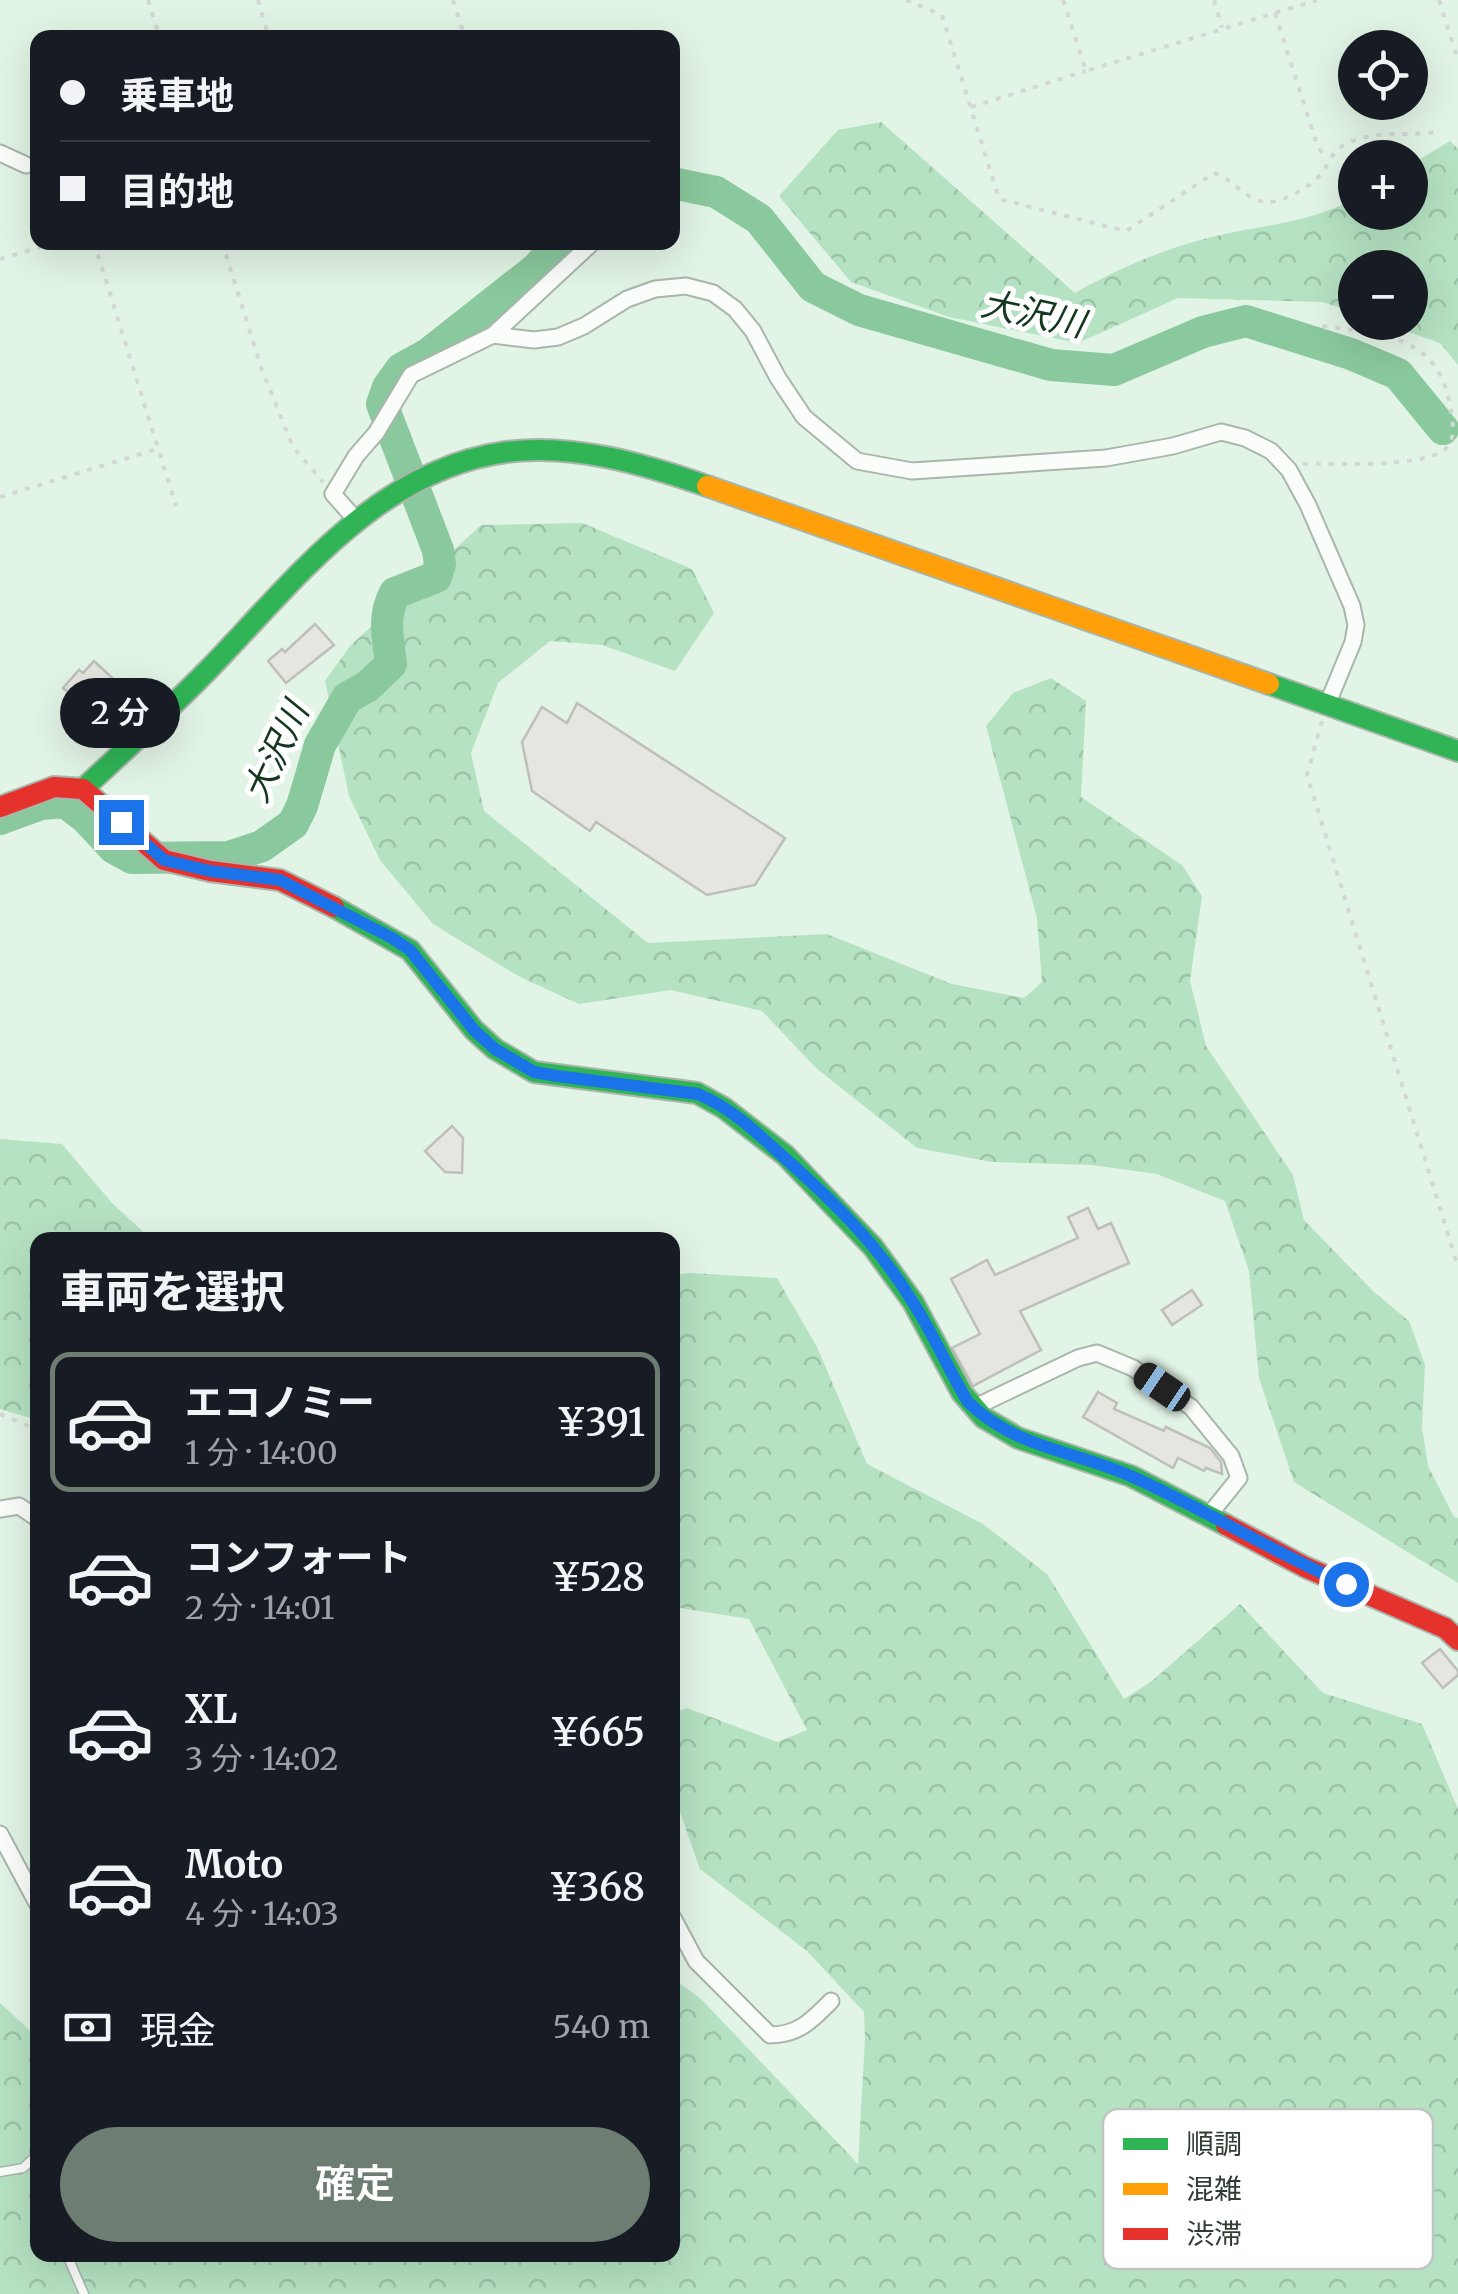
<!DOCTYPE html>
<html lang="ja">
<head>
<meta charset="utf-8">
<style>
	body { margin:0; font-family:Merriweather,"Noto Sans JP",serif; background:#242831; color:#f1f3f6; height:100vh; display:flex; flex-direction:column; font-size:38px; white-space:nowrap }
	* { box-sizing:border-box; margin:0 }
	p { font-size:32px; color:#9ea1a6 }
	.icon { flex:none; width:55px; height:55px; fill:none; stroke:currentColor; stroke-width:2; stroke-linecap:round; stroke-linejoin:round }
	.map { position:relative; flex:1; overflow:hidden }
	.drawer { position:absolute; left:30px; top:1232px; width:650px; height:1030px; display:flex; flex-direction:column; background:#171b24; border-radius:20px; box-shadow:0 10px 40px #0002 }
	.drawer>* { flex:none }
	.hud { position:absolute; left:30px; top:30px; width:650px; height:220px; border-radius:20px; box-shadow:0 10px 40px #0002; display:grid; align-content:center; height:220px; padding:0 30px; background:#171b24 }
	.buttons { position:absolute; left:1338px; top:30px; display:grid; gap:20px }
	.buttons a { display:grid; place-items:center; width:90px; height:90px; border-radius:50%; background:#171b24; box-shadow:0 10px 40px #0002; font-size:50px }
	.end { position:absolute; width:45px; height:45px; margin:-22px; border:12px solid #1a73e8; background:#fff; box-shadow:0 0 0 5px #fff }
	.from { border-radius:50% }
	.bubble { position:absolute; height:70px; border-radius:35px; background:#171b24; box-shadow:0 10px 40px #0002; font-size:32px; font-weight:600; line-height:70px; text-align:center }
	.car { position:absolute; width:30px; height:60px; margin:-30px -15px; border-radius:12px; box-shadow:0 0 8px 2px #0007; background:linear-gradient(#222 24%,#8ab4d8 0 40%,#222 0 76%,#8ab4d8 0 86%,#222 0) }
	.hud b { display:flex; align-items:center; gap:35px; height:95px; font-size:38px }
	.hud b+b { border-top:2px solid #363941 }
	.hud i { width:25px; height:25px; background:#f1f3f6 }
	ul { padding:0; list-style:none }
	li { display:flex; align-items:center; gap:30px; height:140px; margin:0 20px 15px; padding:0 10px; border:5px solid transparent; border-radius:20px }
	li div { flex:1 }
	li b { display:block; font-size:38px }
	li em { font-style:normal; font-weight:600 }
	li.current { border-color:#6e7d72 }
	li>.icon { width:90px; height:90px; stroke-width:1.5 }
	h2 { padding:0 30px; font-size:45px; line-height:120px }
	.pay { display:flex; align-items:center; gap:25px; height:110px; padding:0 30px; font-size:38px }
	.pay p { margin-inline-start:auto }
	.primary-button { display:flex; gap:20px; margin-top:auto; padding:20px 30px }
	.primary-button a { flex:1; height:115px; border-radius:60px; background:#6e7d72; color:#fff; font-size:40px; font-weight:600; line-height:115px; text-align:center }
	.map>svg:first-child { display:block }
	.forest { fill:url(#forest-crowns) }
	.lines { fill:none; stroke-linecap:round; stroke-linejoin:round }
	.river { stroke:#8ac89d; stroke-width:32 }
	.building { fill:#e6e6e0; stroke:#bebfb9; stroke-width:2.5 }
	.lane-casing { stroke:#a8b6ab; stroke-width:11 }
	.street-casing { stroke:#a8b6ab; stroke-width:19 }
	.fast-casing { stroke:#a8b6ab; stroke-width:24 }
	.slow-casing { stroke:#a8b6ab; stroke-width:24 }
	.jam-casing { stroke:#a8b6ab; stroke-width:24 }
	.path { stroke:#d3d8d4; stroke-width:4; stroke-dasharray:5 8; stroke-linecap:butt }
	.lane { stroke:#fbfdfb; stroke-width:8 }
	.street { stroke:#fbfdfb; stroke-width:15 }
	.fast { stroke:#30b455; stroke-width:20 }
	.slow { stroke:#ff9f0a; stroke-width:20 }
	.jam { stroke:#e5322d; stroke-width:20 }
	.route { stroke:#1a73e8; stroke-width:12 }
	.labels { text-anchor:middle; stroke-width:10; stroke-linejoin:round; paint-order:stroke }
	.water-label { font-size:35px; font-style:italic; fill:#143720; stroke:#fff }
	.key { fill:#fff; stroke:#c1c5c2; stroke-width:2.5 }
	.key-label { font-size:28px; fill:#303d33 }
</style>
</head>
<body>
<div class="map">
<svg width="1458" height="2294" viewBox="0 0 1458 2294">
	<defs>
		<pattern id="forest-crowns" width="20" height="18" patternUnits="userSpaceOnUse" patternTransform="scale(2.5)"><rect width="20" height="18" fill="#b5e2c2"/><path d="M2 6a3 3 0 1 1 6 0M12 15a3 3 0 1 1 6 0" fill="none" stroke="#9cc3a7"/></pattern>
	</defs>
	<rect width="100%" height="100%" fill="#e2f4e6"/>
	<!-- forest -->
	<path class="forest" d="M 881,122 L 1075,293 C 1118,268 1164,249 1212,237 C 1260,225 1312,223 1355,198 L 1355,212 L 1410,212 L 1410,165 L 1450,141 L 1458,149 L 1458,365 L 1440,343 L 1382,323 L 1410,322 L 1410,268 L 1355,268 L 1355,313 L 1323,302 L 1178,298 L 1078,343 L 949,317 L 851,282 L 779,196 L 838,130 Z
		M 582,523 L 692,569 L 714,613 L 675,671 L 602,645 L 550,641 L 498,683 L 471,753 L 484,811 L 648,943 L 827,934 L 952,984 L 1024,998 L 1042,982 L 1037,918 L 986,726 L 1013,693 L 1051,678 L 1086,701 L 1081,797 L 1182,865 L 1202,896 L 1190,981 L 1206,1046 L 1293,1175 L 1304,1220 L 1374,1292 L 1409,1321 L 1425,1365 L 1422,1428 L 1428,1466 L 1454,1517 L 1458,1518 L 1458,1583 L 1294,1482 L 1259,1378 L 1249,1271 L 1225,1201 L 1157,1174 L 1092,1165 L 992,1162 L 917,1148 L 816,1068 L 762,1011 L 671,990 L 579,1004 L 520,977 L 433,924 L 380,860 L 349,796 L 325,681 L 350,646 L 481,525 Z
		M 0,1139 L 62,1144 L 112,1203 L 152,1240 L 38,1240 L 37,1420 L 0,1409 Z
		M 690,1273 L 777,1278 L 817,1347 L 867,1464 L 983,1524 L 1047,1574 L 1124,1699 L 1152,1681 L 1240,1604 L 1323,1693 L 1422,1724 L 1458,1809 L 1458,2294 L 0,2294 L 0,2003 L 37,2037 L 38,2255 L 672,2255 L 673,1978 L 702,2000 L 858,2164 L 865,2039 L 864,2012 L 807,1951 L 700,1869 L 673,1792 L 673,1713 L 687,1708 L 777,1742 L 807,1730 L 749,1619 L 674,1607 L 673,1601 L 673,1275 Z"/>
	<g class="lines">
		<!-- river -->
		<path class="river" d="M 672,183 L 716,192 L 759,219 L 813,287 L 859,310 L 1051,365 L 1114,370 L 1203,332 L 1246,321 L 1351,354 L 1398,374 L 1443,429
			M 0,819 L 41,804 L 65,802 L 86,818 L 114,848 L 132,858 L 229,857 L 262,846 L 293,824 L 302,806 L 320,745 L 347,698 L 368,686 L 391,664 C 388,637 382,618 395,593 L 436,577 L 440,564 L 438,550 L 382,404 L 388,387 L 401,369 L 428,354 L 536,269 L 561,242"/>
	</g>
	<!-- building -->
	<path class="building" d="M 315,624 L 334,645 L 286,683 L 268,661 L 282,649 L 285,652 Z
		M 94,661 L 136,700 L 116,723 L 119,726 L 106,737 L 78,711 L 85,705 L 63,688 L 79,670 L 83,673 Z
		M 577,703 L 785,838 L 755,885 L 707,895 L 596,822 L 590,831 L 532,791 L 522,742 L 542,707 L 567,723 Z
		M 452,1126 L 463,1138 L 462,1173 L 445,1172 L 425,1151 Z
		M 1088,1208 L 1098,1229 L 1111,1223 L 1129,1263 L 1020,1311 L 1041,1350 L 973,1386 L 952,1348 L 980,1334 L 951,1279 L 987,1260 L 995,1275 L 1078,1238 L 1068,1217 Z
		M 1192,1290 L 1202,1305 L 1172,1325 L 1162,1310 Z
		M 1098,1392 L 1117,1403 L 1114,1409 L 1164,1431 L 1166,1427 L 1210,1448 L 1221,1462 L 1222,1474 L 1206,1468 L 1204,1471 L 1178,1458 L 1173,1468 L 1083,1417 Z
		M 1440,1649 L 1458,1671 L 1458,1675 L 1443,1688 L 1422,1663 Z"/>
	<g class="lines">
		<!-- lane casing -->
		<g class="lane-casing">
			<path id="lane" d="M 0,2172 L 23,2168 L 38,2154
				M 67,2255 L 84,2294"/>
		</g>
		<!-- street casing -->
		<g class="street-casing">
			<path id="street" d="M 0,153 L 26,165
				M 493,335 L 534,340 L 558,337 L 584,326 L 627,299 L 655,289 L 686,286 L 713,293 L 735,309 L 753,331 L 778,378 L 804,417 L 857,461 L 912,471 L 1106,458 L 1173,446 L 1221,432 L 1245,438 L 1271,451 L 1289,470 L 1308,505 L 1352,606 L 1356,625 L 1353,642 L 1327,705
				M 357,521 L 333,494 L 356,456 L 376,433 L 411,375 L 493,335 L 593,242
				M 973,1408 L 1078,1358 L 1097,1353 L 1133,1368 L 1191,1407 L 1231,1456 L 1239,1478 L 1209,1515
				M 0,1509 L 19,1506 L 38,1519
				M 0,1834 L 38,1905
				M 672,1916 L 696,1961 L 770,2035 C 799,2035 812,2020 831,2001"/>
		</g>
		<!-- fast casing -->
		<g class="fast-casing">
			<path id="fast" d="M 1269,684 L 1458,751
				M 83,789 C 126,749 169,710 210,668 C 294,581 378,469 506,452 C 573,443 644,464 707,486
				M 334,907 L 410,950 L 474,1030 L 495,1049 L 534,1072 L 697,1093 L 724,1108 L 785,1155 L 873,1247 L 913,1302 L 962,1393 L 984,1418 L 1018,1438 L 1131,1476 L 1226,1525"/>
		</g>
		<!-- slow casing -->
		<g class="slow-casing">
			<path id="slow" d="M 707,486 L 1269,684"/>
		</g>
		<!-- jam casing -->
		<g class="jam-casing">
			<path id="jam" d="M 0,807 L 54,787 L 83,789 L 164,860 L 210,871 L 280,880 L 334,907
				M 1226,1525 L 1305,1567 L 1445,1628 L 1458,1640"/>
		</g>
		<!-- path -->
		<path class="path" d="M 148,0 L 160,38
			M 258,0 L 269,38
			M 453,0 L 465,38
			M 906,0 L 942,15 L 999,199 L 1126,231 L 1214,173 C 1234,179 1245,201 1267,202 C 1282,203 1311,187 1321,174 C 1330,163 1330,153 1344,145 C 1374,129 1405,137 1436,132
			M 1063,0 L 1086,71 L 1317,0
			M 1214,0 L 1222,28
			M 1439,0 L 1458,60
			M 1275,13 L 1318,148 L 1328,157
			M 971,107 L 1086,71
			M 94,242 L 176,506
			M 222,242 L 261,367 L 293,447 L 323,482
			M 0,259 L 57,242
			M 1303,464 C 1336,463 1413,468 1441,452 C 1453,445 1454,432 1452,418 C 1443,333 1385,335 1316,325
			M 0,497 L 157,449
			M 1322,721 L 1307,775 L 1458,1267
			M 0,1414 L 38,1430"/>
		<!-- lane -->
		<use href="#lane" class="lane"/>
		<!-- street -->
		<use href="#street" class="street"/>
		<!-- fast -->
		<use href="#fast" class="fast"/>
		<!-- slow -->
		<use href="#slow" class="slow"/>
		<!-- jam -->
		<use href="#jam" class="jam"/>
	</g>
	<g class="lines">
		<!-- route -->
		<path class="route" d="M 121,822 L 164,860 L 210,871 L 280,880 L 392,938 L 410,950 L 474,1030 L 495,1049 L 534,1072 L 557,1076 L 698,1094 C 729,1107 753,1129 778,1152 C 828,1196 877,1243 912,1301 C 933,1333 948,1369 968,1402 C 1016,1449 1074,1450 1133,1477 C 1206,1510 1273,1552 1346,1584"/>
	</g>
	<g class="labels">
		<!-- water labels -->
		<g class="water-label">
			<text transform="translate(1033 314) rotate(12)" y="12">大沢川</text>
			<text transform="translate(276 752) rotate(-65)" y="12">大沢川</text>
		</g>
	</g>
	<!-- legend -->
	<rect x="1103" y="2109" width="330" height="160" rx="15" class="key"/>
	<rect x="1123" y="2138" width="45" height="12" fill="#30b455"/>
	<rect x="1123" y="2183" width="45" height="12" fill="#ff9f0a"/>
	<rect x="1123" y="2228" width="45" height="12" fill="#e5322d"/>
	<g class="key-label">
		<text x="1186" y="2154">順調</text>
		<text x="1186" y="2199">混雑</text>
		<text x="1186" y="2244">渋滞</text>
	</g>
</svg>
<div class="buttons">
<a><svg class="icon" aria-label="locate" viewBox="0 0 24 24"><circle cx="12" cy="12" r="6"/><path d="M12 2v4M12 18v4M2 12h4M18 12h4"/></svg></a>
<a>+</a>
<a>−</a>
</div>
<i class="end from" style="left:1346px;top:1584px"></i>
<i class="end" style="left:121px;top:822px"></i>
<div class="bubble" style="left:60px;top:678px;width:120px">2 分</div>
<i class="car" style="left:1162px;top:1387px;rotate:304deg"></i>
<div class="hud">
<b><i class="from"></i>乗車地</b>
<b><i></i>目的地</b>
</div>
<section class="drawer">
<h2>車両を選択</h2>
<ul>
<li class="current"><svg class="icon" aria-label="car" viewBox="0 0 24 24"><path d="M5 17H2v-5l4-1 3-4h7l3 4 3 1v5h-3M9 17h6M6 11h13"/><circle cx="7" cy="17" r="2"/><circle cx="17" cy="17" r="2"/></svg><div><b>エコノミー</b><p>1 分 · 14:00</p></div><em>¥391</em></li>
<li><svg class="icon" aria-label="car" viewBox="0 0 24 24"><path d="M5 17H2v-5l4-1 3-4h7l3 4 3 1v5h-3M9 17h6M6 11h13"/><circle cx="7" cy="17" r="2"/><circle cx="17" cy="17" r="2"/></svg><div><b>コンフォート</b><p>2 分 · 14:01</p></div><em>¥528</em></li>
<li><svg class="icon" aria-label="car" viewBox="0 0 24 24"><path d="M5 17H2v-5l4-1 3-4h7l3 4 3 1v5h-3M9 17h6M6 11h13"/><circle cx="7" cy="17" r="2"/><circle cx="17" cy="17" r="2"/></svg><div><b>XL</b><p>3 分 · 14:02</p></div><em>¥665</em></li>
<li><svg class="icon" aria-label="car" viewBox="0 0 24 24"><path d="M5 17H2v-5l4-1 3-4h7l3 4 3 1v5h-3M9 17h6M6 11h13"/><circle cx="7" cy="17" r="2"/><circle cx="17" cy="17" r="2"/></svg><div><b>Moto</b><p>4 分 · 14:03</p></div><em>¥368</em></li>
</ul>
<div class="pay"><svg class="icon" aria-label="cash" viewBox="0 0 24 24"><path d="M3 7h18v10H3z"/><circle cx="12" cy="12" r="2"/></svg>現金<p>540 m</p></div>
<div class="primary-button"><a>確定</a></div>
</section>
</div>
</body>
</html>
